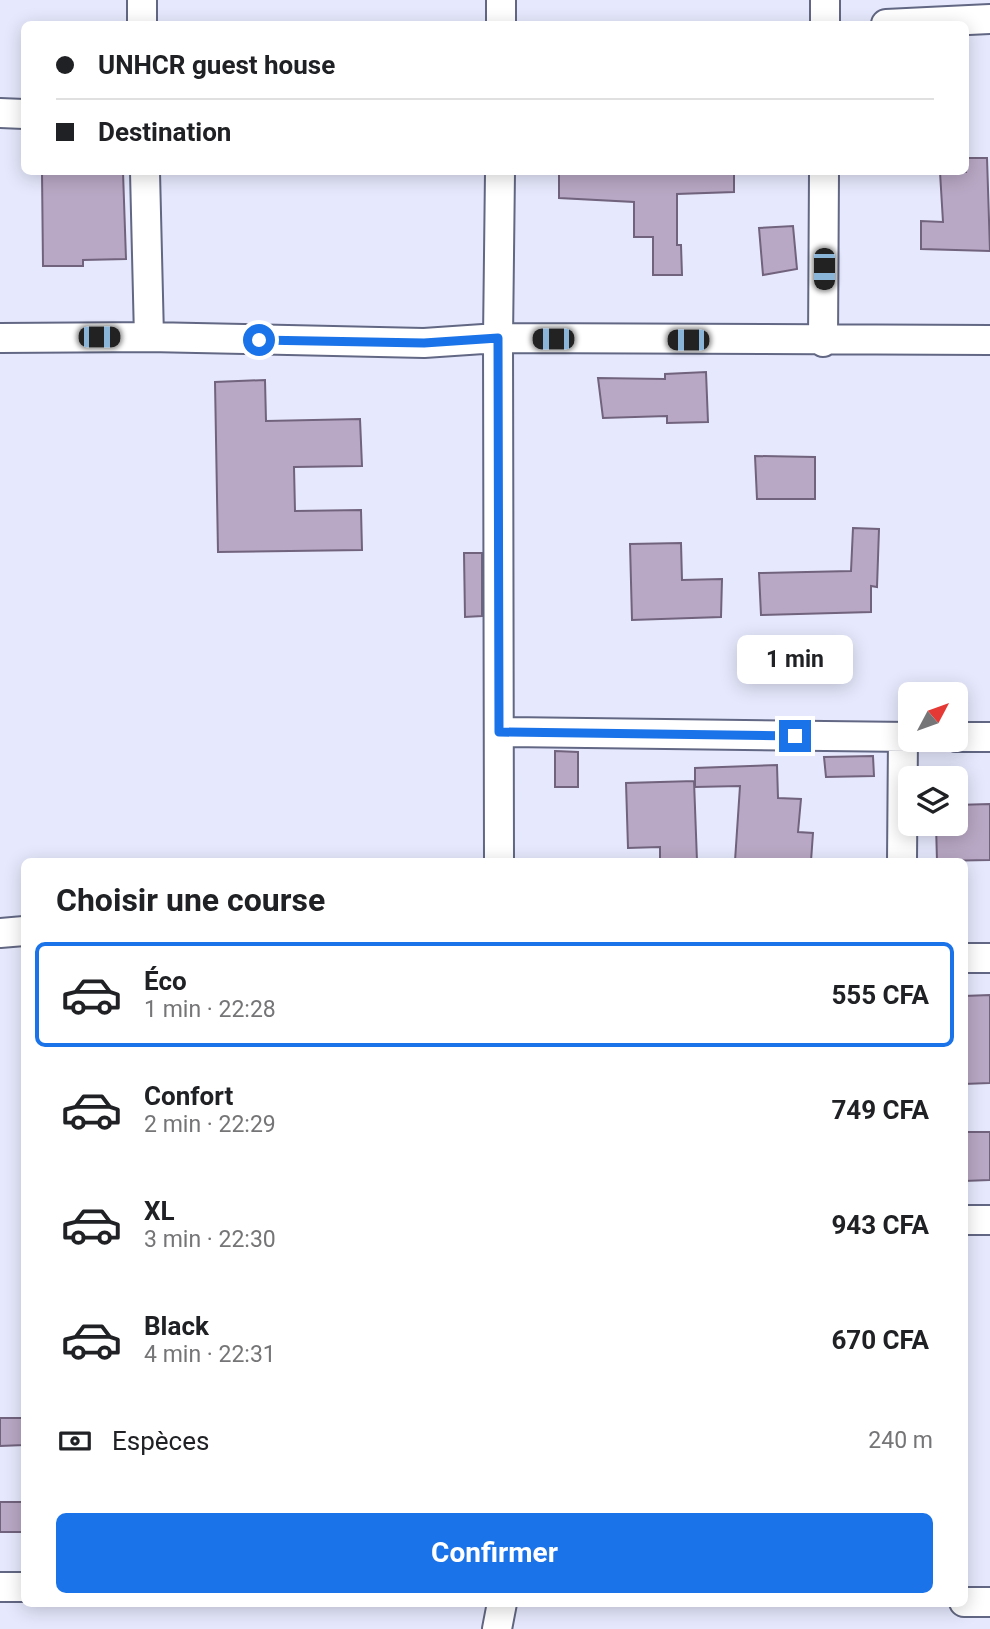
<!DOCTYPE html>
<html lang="fr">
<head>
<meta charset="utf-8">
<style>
	body { margin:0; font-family:Roboto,sans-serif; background:#f6f6f6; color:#202124; height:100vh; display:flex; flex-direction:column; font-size:26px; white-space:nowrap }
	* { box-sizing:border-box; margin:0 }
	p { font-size:23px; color:#757577 }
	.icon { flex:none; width:38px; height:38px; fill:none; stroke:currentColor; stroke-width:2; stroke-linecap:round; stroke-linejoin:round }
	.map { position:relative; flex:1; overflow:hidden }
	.sheet { position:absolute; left:21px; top:858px; width:947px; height:749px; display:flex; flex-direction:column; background:#fff; border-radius:10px; box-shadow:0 4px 18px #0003 }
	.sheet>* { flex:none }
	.guide { position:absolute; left:21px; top:21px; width:948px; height:154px; border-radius:10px; box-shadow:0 4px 18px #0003; display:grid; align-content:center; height:154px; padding:0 35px; background:#fff }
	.needle { width:46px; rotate:49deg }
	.controls { position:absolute; left:898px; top:682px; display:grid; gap:14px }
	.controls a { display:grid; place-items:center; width:70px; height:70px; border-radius:10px; background:#fff; box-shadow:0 4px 18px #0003; font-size:35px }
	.end { position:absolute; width:32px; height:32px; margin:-16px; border:9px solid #1a73e8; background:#fff; box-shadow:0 0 0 4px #fff }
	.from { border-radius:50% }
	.bubble { position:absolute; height:49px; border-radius:10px; background:#fff; box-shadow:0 4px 18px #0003; font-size:23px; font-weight:700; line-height:49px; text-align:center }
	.car { position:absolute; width:21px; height:42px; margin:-21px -10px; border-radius:9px; box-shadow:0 0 5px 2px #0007; background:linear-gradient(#222 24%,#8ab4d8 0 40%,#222 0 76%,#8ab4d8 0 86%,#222 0) }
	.guide b { display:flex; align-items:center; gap:24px; height:66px; font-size:26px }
	.guide b+b { border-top:2px solid #e0e0e0 }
	.guide i { width:18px; height:18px; background:#202124 }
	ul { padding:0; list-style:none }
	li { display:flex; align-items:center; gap:21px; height:105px; margin:0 14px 10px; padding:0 21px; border:4px solid transparent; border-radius:10px }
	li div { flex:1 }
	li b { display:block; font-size:26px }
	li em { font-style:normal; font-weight:700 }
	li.on { border-color:#1a73e8 }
	li>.icon { width:63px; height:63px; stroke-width:1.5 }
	h2 { padding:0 35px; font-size:32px; line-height:84px }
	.pay { display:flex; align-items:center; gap:18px; height:77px; padding:0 35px; font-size:26px }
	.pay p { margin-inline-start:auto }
	.button { display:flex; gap:14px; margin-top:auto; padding:14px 35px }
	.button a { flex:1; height:80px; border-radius:10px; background:#1a73e8; color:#fff; font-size:28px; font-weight:700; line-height:80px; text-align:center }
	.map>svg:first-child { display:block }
	.building { fill:#b9a8c5; stroke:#71627d; stroke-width:2 }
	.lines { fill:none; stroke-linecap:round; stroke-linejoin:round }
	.minor-casing { stroke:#626783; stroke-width:32 }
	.minor { stroke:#fff; stroke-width:28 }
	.route { stroke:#1a73e8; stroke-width:9 }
</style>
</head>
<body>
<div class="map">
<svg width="990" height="1629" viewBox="0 0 990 1629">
	<rect width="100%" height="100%" fill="#e6e9fd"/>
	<!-- building -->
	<path class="building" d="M 966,158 L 987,158 L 990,251 L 921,249 L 921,221 L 943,222 L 940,172 L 966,172 Z
		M 42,172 L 123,172 L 126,259 L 83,260 L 83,266 L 43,266 Z
		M 734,172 L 734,192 L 677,194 L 677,245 L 681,245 L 682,275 L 653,275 L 653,237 L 634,237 L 634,202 L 559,198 L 559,173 Z
		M 793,226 L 797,269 L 763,275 L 759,228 Z
		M 706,372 L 708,422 L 667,423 L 667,416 L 603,418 L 598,378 L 665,379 L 665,374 Z
		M 265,380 L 266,421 L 360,419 L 362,466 L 294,467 L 295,511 L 361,510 L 362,550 L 218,552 L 215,382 Z
		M 755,456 L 815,457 L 815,499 L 757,499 Z
		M 853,528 L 879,529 L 877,587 L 871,586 L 871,612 L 761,615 L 759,573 L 851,571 Z
		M 681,543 L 682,580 L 722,579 L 721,617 L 632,620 L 630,544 Z
		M 464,553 L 482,553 L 482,616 L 465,617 Z
		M 555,751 L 578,752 L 578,787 L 555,787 Z
		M 873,756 L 874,776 L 826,777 L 824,757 Z
		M 777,765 L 778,798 L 801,799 L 798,832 L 813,833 L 811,861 L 735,861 L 740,786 L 695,787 L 695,768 Z
		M 694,781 L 697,861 L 660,861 L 660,847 L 628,848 L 626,783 Z
		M 990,804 L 990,860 L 937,861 L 936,824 L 956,824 L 956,805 Z
		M 990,995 L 990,1083 L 964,1084 L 964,996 Z
		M 964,1132 L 990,1132 L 990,1180 L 964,1181 Z
		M 0,1418 L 24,1418 L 24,1445 L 0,1446 Z
		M 0,1502 L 24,1502 L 24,1532 L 0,1532 Z"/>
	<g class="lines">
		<!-- minor casing -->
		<g class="minor-casing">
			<path id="minor" d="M 142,0 L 142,24
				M 501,24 L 501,0
				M 825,24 L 825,0
				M 886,24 L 990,19
				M 0,113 L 24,114
				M 145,172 L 149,337
				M 0,338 L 149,337 L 424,343 L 498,338 L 500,172
				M 823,342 L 824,172
				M 499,732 L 910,737
				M 956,737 L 990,737
				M 499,861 L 498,338 L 990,340
				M 902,861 L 903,737
				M 0,933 L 24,931
				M 964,958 L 990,958
				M 964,1220 L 990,1220
				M 0,1587 L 24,1587
				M 964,1602 L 990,1602
				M 497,1629 L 502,1603"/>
		</g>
		<!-- minor -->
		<use href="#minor" class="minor"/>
	</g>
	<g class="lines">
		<!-- route -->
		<path class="route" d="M 259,340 L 424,343 L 498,338 L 499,732 L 795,736"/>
	</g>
</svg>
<div class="controls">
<a><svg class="needle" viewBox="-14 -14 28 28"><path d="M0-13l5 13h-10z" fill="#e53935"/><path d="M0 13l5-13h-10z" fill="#757577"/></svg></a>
<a><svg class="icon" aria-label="layers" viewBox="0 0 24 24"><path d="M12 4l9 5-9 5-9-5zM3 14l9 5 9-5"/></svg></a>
</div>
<i class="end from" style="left:259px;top:340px"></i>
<i class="end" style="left:795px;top:736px"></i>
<div class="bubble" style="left:737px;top:635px;width:116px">1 min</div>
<i class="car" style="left:824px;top:269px;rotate:180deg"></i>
<i class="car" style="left:99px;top:337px;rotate:90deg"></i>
<i class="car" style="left:553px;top:339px;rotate:270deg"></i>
<i class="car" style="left:688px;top:340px;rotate:270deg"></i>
<div class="guide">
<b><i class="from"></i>UNHCR guest house</b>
<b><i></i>Destination</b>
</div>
<section class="sheet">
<h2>Choisir une course</h2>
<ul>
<li class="on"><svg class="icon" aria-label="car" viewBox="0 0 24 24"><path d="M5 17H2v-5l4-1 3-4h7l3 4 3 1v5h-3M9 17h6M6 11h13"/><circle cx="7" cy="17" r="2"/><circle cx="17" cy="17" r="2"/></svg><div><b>Éco</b><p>1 min · 22:28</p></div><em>555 CFA</em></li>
<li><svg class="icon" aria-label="car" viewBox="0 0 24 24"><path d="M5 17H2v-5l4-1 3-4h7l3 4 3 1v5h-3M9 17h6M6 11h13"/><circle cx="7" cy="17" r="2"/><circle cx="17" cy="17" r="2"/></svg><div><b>Confort</b><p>2 min · 22:29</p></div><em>749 CFA</em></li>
<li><svg class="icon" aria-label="car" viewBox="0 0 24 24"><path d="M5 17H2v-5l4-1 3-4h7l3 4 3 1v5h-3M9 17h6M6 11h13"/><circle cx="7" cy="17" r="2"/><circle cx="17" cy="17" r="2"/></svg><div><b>XL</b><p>3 min · 22:30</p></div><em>943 CFA</em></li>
<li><svg class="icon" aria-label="car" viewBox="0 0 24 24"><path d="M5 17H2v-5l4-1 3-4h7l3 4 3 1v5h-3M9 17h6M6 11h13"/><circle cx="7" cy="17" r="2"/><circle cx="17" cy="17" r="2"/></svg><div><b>Black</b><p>4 min · 22:31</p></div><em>670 CFA</em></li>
</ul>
<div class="pay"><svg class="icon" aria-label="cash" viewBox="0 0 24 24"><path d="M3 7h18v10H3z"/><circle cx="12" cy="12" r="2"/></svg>Espèces<p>240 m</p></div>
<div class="button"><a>Confirmer</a></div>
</section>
</div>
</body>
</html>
